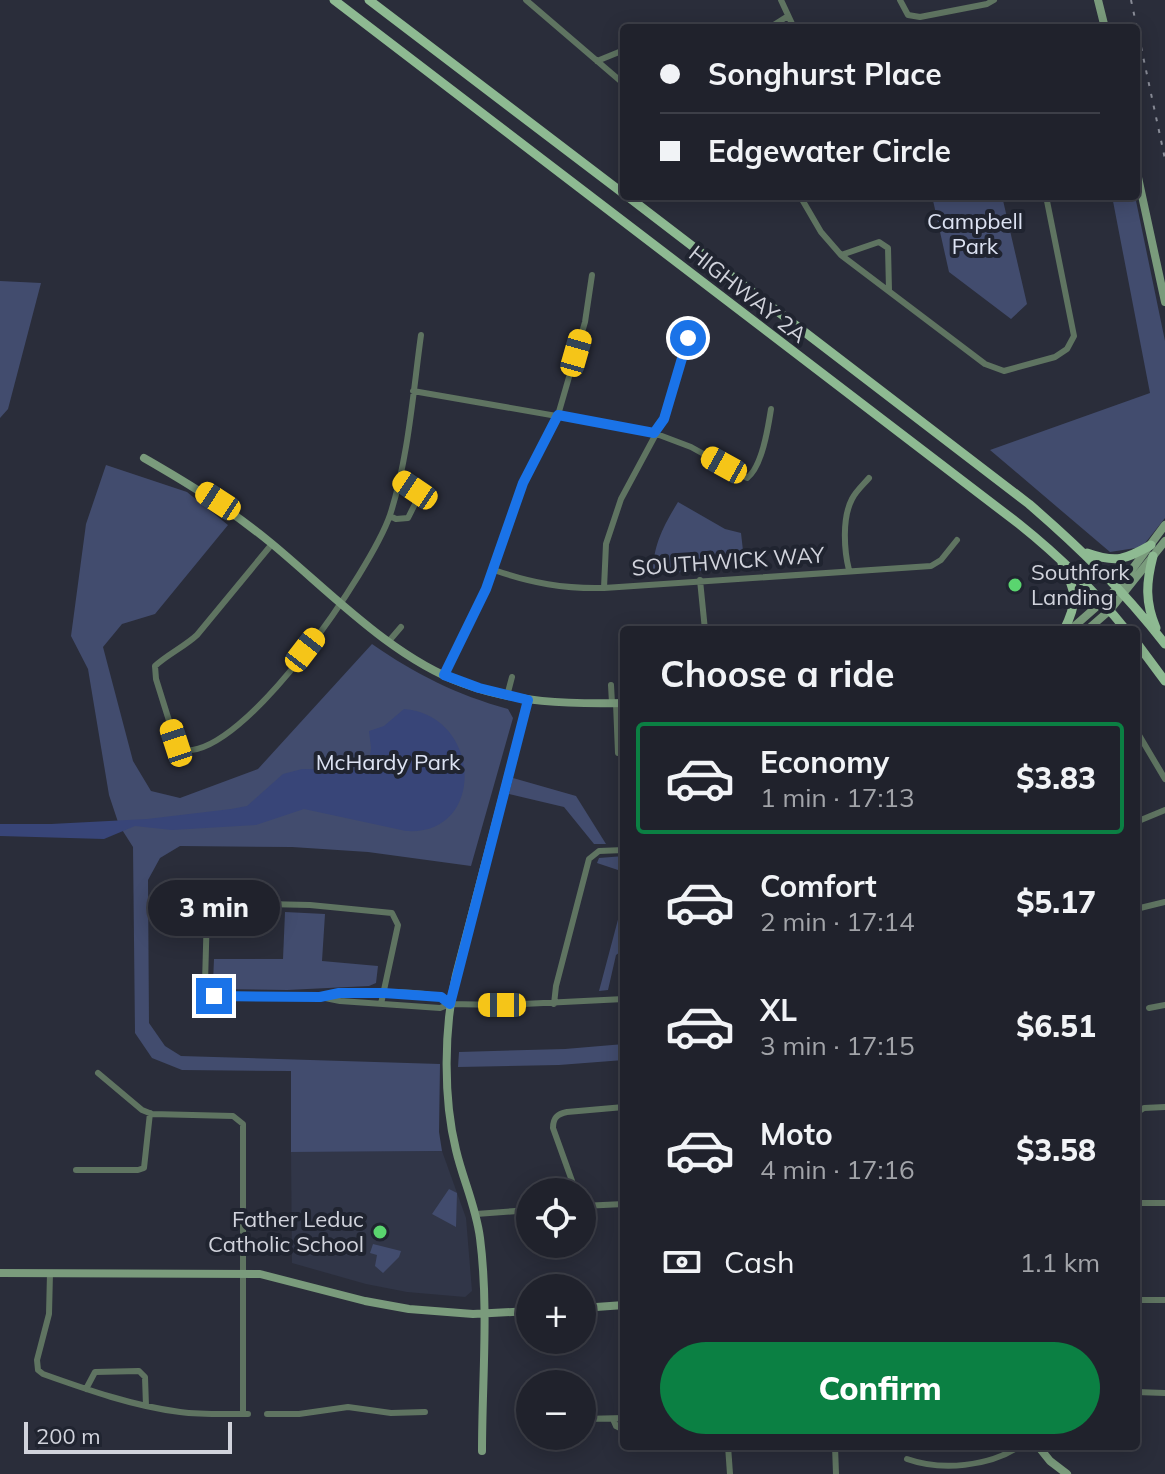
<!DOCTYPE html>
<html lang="en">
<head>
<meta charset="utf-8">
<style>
	body { margin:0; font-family:Mulish,sans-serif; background:#2d2f38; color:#f1f3f6; height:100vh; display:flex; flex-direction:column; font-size:30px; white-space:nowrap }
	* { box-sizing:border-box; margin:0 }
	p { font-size:26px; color:#a2a4a9 }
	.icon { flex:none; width:44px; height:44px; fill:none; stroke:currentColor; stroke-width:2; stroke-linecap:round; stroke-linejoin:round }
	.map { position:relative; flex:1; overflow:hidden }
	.panel { position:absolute; left:620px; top:626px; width:520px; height:824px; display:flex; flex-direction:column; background:#20222c; border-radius:8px; box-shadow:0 4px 20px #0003,0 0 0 2px #3d3f48 }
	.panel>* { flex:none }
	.guide { position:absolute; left:620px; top:24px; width:520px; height:176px; border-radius:8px; box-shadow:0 4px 20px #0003,0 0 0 2px #3d3f48; display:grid; align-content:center; height:176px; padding:0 40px; background:#20222c }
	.tools { position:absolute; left:516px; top:1178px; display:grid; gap:16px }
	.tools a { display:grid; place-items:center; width:80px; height:80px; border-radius:50%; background:#20222c; box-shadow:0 4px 20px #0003,0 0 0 2px #3d3f48; font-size:40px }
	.scale { position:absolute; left:24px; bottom:20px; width:208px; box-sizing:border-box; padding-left:8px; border:4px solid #d1d3dc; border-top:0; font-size:22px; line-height:28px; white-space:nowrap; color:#d1d3dc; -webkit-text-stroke:6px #202430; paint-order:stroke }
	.end { position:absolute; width:36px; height:36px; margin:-18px; border:10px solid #1a73e8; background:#fff; box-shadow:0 0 0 4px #fff }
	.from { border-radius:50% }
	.bubble { position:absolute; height:56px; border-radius:28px; background:#20222c; box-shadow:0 4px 20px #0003,0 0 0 2px #3d3f48; font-size:26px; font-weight:800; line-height:56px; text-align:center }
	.car { position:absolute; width:24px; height:48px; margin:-24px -12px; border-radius:10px; box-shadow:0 0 6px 2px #0007; background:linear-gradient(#f5c518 24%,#345 0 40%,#f5c518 0 76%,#345 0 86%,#f5c518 0) }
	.guide b { display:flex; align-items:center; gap:28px; height:76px; font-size:30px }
	.guide b+b { border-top:2px solid #3d3f48 }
	.guide i { width:20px; height:20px; background:#f1f3f6 }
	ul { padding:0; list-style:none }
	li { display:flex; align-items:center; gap:24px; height:112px; margin:0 16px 12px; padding:0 24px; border:4px solid transparent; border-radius:8px }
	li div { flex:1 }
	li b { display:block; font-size:30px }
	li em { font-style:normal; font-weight:800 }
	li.selected { border-color:#0b8043 }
	li>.icon { width:72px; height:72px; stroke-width:1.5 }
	h2 { padding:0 40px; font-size:36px; line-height:96px }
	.pay { display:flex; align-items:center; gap:20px; height:88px; padding:0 40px; font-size:30px }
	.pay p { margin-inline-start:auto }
	.primary-button { display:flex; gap:16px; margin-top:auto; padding:16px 40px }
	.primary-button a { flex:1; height:92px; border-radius:48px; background:#0b8043; color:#fff; font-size:32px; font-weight:800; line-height:92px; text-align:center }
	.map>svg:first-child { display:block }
	.built { fill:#313648 }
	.green { fill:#424c6e }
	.water { fill:#384578 }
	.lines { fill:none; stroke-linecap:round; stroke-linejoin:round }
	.street { stroke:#5f7461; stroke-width:6 }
	.secondary { stroke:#7a9b7c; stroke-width:8 }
	.primary { stroke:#8eba92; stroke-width:9 }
	.rail { stroke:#898c97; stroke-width:2; stroke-dasharray:4 8; stroke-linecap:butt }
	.route { stroke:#1a73e8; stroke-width:10 }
	.poi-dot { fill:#5ad56f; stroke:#202430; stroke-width:3 }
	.labels { text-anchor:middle; stroke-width:8; stroke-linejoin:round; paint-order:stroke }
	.park-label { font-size:22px; fill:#dde3f3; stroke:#202430 }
	.street-label { font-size:22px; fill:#d1d3dc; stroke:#202430 }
	.poi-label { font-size:22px; fill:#d1d3dc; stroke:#202430; text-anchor:start }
</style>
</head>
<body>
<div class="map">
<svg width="1165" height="1474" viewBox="0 0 1165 1474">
	<rect width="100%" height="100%" fill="#2a2d3a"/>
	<!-- built -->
	<path class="built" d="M 442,1151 L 466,1218 L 472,1291 L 465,1297 L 407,1292 L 366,1284 L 292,1263 L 291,1152 Z"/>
	<!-- green -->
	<path class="green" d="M 932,196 L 1002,196 L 1027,304 L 1011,319 L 949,272 Z
		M 1112,196 L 1135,196 L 1165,341 L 1165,518 L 1142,547 L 1110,552 L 990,450 L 1150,393 Z
		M 0,281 L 41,283 L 8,409 L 0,418 Z
		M 106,465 L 187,492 L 228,525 L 155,614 L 122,624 L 103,647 L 133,761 L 151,791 L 180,798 L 258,769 L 372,644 C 415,674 457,695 508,709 L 513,718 L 471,866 L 368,852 L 292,847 L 180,846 L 160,858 L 148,880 L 149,1023 L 165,1046 L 181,1056 L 440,1064 L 439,1132 L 442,1151 L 291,1152 L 291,1071 L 182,1070 L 152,1058 L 135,1033 L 133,847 L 119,825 L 109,795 L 88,669 L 71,636 L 86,524 Z
		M 678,502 L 725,529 L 741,533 L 745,568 L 653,574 C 653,545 663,527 678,502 Z
		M 513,778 L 576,796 L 606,844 L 594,844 L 564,807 L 509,794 Z
		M 624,856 L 624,872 L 597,863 L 599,858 Z
		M 624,897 L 624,949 L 616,955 L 608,990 L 599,991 Z
		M 285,912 L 325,914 L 322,961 L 378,966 L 376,983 L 369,986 L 287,990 L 217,989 L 213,983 L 214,959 L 283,959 Z
		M 624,1044 L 624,1060 L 559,1065 L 458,1067 L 459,1052 L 565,1049 Z
		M 449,1189 L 457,1193 L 456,1227 L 432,1214 Z
		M 373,1244 L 401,1251 L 399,1257 L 383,1273 L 375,1266 L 377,1255 L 370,1253 Z"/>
	<!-- water -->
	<path class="water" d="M 404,709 C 482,715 487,836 406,831 L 304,809 L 256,825 L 172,830 L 135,826 L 104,839 L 0,836 L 0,824 L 51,824 L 147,819 L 231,809 L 247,806 L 283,774 L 302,769 L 358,770 L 369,762 L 371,748 L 369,731 L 384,726 Z"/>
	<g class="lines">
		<!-- street -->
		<path class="street" d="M 526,0 L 624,84
			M 781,0 L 794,28
			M 900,0 L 908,15 L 920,17 L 987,4 L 994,0
			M 769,28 L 788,16
			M 597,61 L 624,50
			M 800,196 L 821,232 L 841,255 L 985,364 L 1004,371 L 1055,357 L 1067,349 L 1074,336 L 1046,196
			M 841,255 L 879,242 L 888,248 L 889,290
			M 413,391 L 654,433 L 691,447 L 747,478 C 762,467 768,428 771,409
			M 390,516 L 396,519 L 408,518 L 415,504 L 415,490 L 400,480
			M 272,544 L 197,635 C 184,647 168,654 155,666 L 156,679 L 176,743 L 183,750 C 244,759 372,568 390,515 C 408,460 413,393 421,335
			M 494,570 C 531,583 564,589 604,588 L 931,566 L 941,560 L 957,540
			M 849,570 C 844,550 842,518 852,499 C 856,491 864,484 869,478
			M 700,580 L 705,630
			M 604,588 L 606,544 L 621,499 L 664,419 L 688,338
			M 389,641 L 401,627
			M 444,675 L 486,589 L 523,483 L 558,415 L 585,322 L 592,275
			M 611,685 L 612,703
			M 507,696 L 512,677
			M 616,703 L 618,753
			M 1136,730 L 1165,779
			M 1136,822 L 1165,810
			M 1136,909 L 1165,902
			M 325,996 C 346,991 419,990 439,997 C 442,997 448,1002 450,1004
			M 381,1004 L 398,925 L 392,913 L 310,905 L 221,903 L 212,905 L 207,911 L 205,983 L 207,992 L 214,996 L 320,997 L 340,1001 L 440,1008 L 450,1004 L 502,1005 L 624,999
			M 554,1004 L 556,986 L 589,859 L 599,851 L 624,850
			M 1149,1008 L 1165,1005
			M 98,1073 L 142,1110 L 152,1114 L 233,1116 L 243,1124 L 243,1414
			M 1136,1113 L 1144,1108 L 1165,1107
			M 76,1170 L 138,1170 L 144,1168 L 150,1113
			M 576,1192 L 553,1128 C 553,1118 557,1114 567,1112 L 624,1107
			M 1136,1203 L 1165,1203
			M 582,1206 L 624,1204
			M 476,1214 L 530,1210
			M 50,1273 L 49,1314 L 37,1360 L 38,1370 L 43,1374 C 88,1390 133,1406 180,1412 C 202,1415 226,1414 248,1414
			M 1136,1300 L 1165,1300
			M 86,1389 L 95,1372 L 139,1371 L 145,1377 L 146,1406
			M 1136,1392 L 1165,1393
			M 267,1414 L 299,1414 L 348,1407 L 391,1413 L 425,1412
			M 582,1419 L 624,1418
			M 613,1419 L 616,1426 L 624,1430
			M 728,1446 L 730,1474
			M 835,1446 L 836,1474
			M 907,1459 C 941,1471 989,1467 1020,1446"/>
		<!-- secondary -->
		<path class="secondary" d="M 1098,0 L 1105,28
			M 1136,168 L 1165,302
			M 144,458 C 191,485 228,508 271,543 C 328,590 391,657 462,683 C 515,703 568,704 624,703
			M 1070,630 L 1119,587 L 1165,525
			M 1087,630 L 1110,610 L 1165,541
			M 0,1273 L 260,1274 L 365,1301 L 409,1309 L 473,1314 L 530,1311
			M 582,1308 L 624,1305
			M 1038,1446 L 1050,1461 L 1067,1474
			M 482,1451 C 482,1381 489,1308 480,1238 C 476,1207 463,1180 456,1150 C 443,1098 444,1027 456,975 L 528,700"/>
		<!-- primary -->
		<path class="primary" d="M 334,0 L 1019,524 C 1059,556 1094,590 1126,630
			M 369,0 L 624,194
			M 627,196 L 1029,504 C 1081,549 1123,590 1165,644
			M 1087,553 C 1116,563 1125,560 1151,545
			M 1153,556 C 1146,583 1145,602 1156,628
			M 1062,563 C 1076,593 1079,600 1064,630
			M 1136,642 L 1165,681"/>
		<!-- rail -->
		<path class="rail" d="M 1131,0 L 1165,159"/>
	</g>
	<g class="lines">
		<!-- route -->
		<path class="route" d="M 214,996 L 320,997 L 339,993 L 384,993 L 441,997 L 450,1004 L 528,700 L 479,688 L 444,675 L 486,589 L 523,483 L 558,415 L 654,433 L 664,419 L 688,338"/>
	</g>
	<!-- markers -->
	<g class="poi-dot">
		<circle cx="1015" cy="585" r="8"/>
		<circle cx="380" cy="1232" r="8"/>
	</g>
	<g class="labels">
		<!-- park labels -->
		<g class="park-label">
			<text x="975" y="229">Campbell<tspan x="975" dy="25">Park</tspan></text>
			<text x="388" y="770">McHardy Park</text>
		</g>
		<!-- street labels -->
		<g class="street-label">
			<text transform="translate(748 294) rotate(38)" y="8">HIGHWAY 2A</text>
			<text transform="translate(728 561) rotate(-4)" y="8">SOUTHWICK WAY</text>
		</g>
		<!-- poi labels -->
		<g class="poi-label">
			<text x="1031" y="580">Southfork<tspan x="1031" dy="25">Landing</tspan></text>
			<text x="364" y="1227" text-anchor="end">Father Leduc<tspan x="364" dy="25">Catholic School</tspan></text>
		</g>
	</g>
</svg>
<div class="tools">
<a><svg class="icon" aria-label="locate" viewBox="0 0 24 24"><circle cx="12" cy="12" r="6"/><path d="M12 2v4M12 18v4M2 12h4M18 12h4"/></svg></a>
<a>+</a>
<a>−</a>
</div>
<div class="scale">200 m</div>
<i class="end from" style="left:688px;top:338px"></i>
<i class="end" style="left:214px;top:996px"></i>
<div class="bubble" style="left:148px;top:880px;width:132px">3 min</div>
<i class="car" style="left:576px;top:353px;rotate:16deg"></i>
<i class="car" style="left:724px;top:465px;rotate:299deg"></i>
<i class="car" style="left:415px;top:490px;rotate:304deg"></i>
<i class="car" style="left:218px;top:501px;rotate:303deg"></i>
<i class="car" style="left:305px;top:650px;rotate:38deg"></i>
<i class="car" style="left:176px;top:743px;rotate:342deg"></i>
<i class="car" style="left:502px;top:1005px;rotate:270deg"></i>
<div class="guide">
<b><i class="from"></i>Songhurst Place</b>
<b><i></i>Edgewater Circle</b>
</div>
<section class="panel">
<h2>Choose a ride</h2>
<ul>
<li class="selected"><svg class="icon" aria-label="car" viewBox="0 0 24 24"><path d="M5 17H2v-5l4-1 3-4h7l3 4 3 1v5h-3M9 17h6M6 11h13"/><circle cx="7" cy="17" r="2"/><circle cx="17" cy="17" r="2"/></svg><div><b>Economy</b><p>1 min · 17:13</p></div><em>$3.83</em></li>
<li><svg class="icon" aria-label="car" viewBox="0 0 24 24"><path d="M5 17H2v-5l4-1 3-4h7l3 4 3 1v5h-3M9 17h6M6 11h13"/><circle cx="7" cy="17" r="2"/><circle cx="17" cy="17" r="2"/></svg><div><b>Comfort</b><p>2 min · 17:14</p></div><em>$5.17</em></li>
<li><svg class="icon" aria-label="car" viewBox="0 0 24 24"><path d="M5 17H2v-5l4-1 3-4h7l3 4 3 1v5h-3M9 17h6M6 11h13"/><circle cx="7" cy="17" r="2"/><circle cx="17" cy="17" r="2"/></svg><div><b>XL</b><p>3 min · 17:15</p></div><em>$6.51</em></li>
<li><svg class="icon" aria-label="car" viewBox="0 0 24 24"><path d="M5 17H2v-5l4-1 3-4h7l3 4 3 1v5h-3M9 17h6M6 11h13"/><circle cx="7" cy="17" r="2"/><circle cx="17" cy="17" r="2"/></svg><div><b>Moto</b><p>4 min · 17:16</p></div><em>$3.58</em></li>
</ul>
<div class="pay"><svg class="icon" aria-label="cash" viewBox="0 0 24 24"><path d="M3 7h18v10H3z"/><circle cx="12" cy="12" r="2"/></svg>Cash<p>1.1 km</p></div>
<div class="primary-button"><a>Confirm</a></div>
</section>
</div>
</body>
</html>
